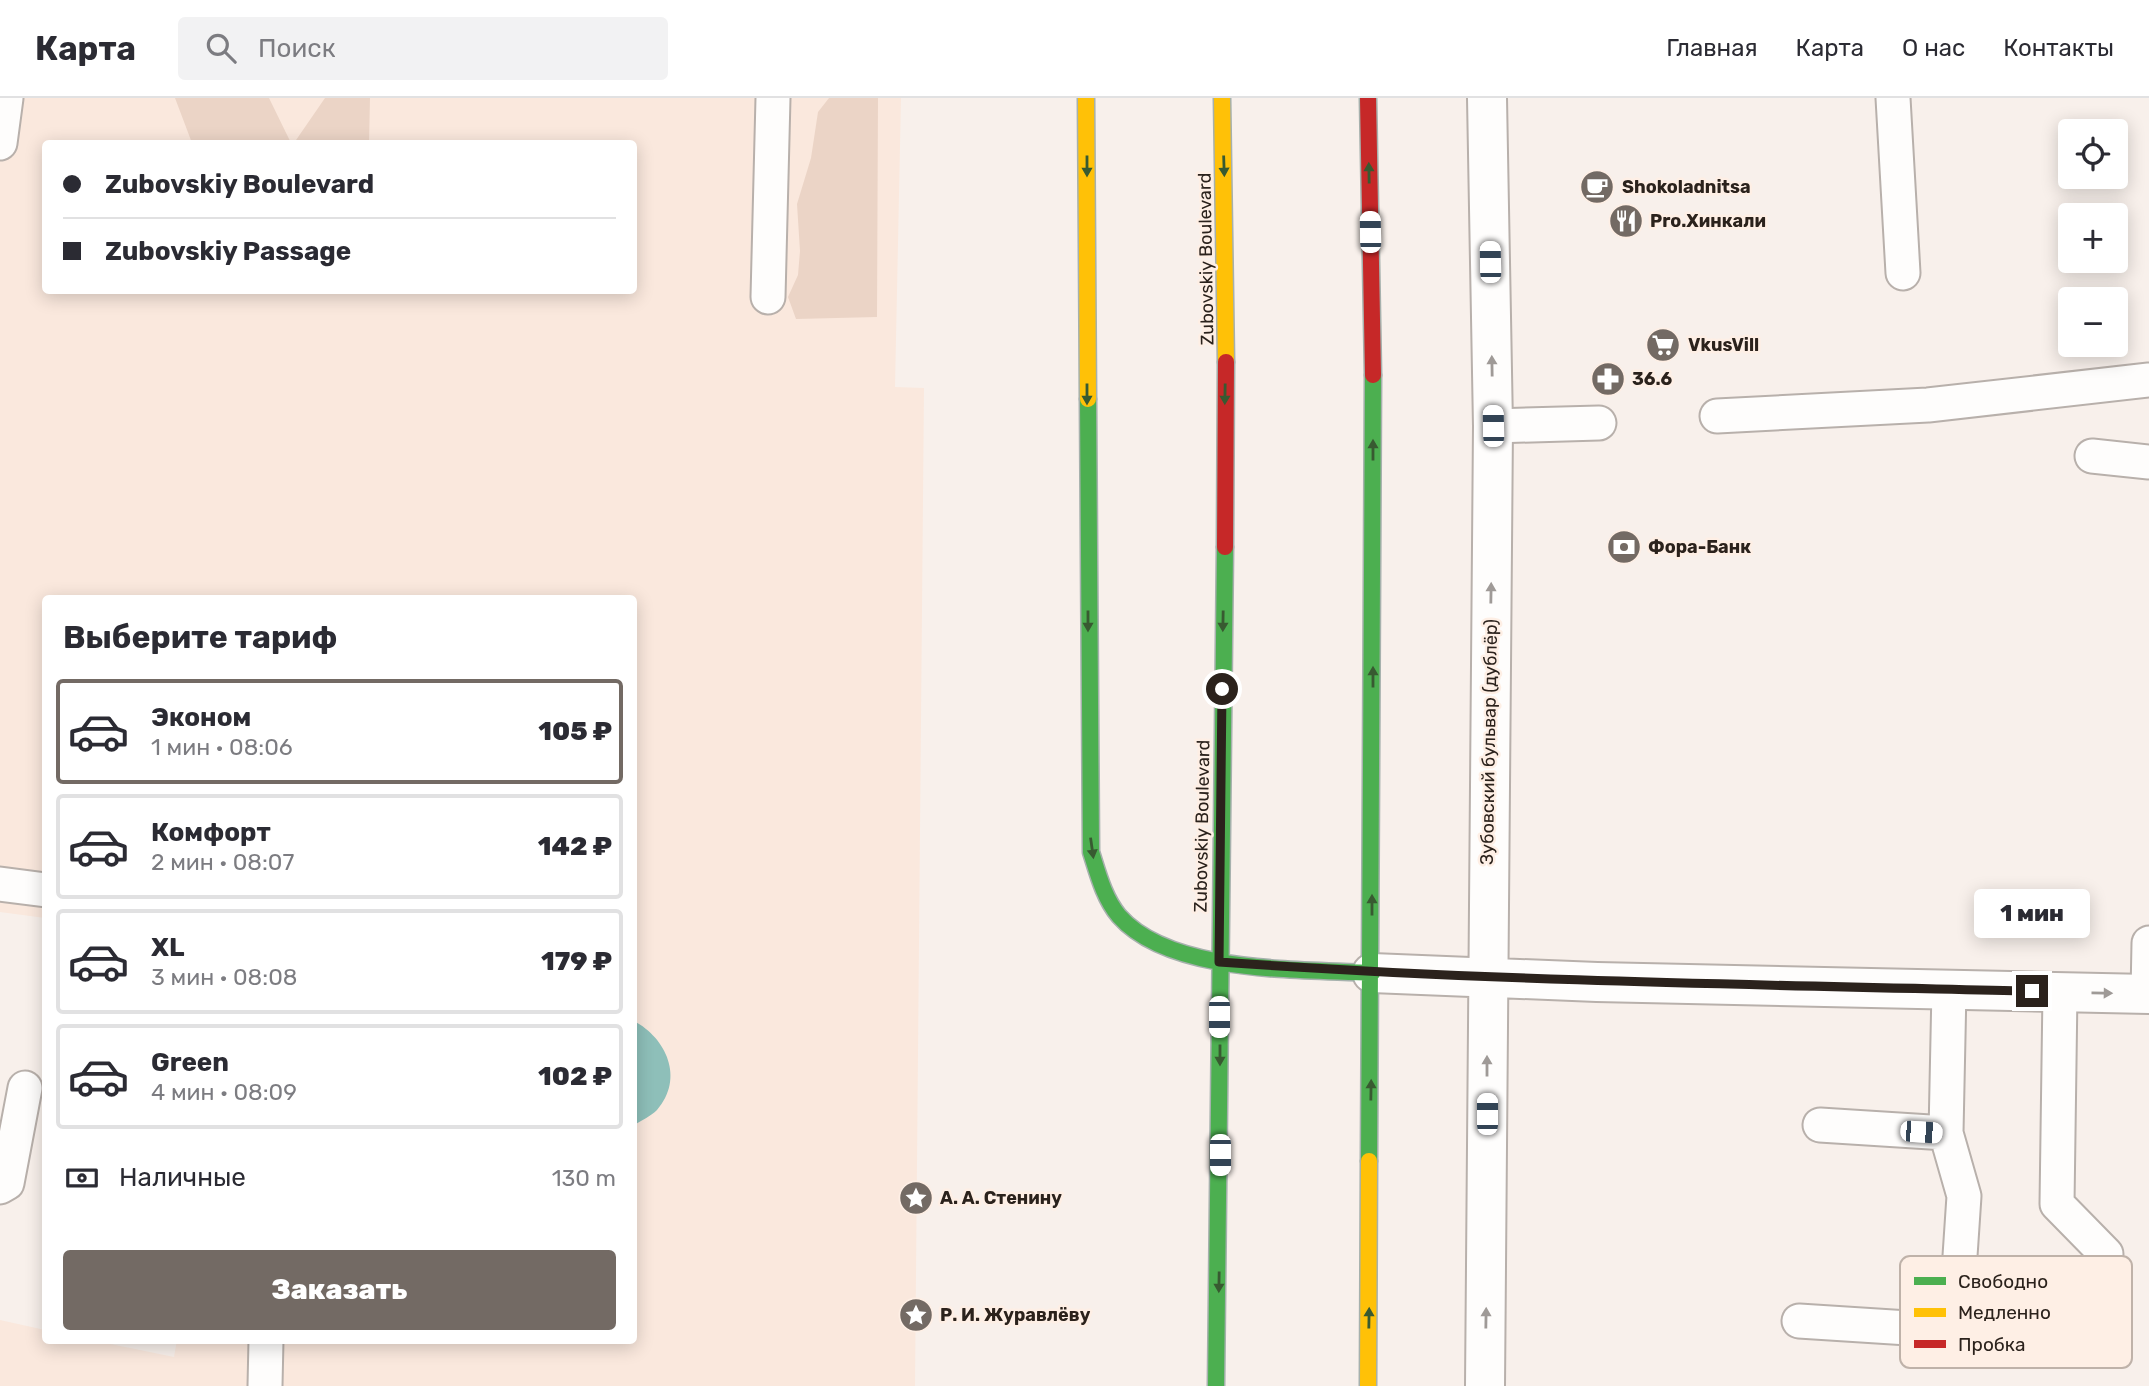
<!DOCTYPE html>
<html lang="ru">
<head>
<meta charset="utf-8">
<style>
	body { margin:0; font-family:Rubik,sans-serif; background:#f2f2f3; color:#2b2b33; height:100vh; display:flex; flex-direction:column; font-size:26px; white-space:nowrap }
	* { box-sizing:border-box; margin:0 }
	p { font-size:23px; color:#7c7c81 }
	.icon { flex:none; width:38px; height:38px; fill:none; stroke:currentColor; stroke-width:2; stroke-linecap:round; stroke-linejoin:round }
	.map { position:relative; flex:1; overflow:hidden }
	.details { position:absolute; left:42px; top:497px; width:595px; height:749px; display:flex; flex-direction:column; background:#fff; border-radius:7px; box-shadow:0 4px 18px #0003 }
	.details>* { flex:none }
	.top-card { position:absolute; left:42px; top:42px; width:595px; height:154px; border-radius:7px; box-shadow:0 4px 18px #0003; display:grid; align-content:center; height:154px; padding:0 21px; background:#fff }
	.fabs { position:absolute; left:2058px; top:21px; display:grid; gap:14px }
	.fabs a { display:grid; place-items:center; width:70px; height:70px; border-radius:7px; background:#fff; box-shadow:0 4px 18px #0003; font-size:35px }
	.end { position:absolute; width:32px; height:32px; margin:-16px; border:9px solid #2b221c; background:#fff; box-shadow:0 0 0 4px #fff }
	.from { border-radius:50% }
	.bubble { position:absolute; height:49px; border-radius:7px; background:#fff; box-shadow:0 4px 18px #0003; font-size:23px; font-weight:800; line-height:49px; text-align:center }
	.car { position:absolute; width:21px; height:42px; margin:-21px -10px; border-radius:9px; box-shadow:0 0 5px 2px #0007; background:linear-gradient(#fff 24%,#345 0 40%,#fff 0 76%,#345 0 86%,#fff 0) }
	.top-card b { display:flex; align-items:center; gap:24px; height:66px; font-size:26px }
	.top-card b+b { border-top:2px solid #e1e1e2 }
	.top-card i { width:18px; height:18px; background:#2b2b33 }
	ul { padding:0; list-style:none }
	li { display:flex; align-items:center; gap:21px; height:105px; margin:0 14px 10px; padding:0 7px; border:4px solid #e1e1e2; border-radius:7px }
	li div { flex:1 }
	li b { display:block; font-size:26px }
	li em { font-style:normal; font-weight:800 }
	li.selected { border-color:#736a64 }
	li>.icon { width:63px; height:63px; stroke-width:1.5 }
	h2 { padding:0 21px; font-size:32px; line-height:84px }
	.pay { display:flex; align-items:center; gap:18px; height:77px; padding:0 21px; font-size:26px }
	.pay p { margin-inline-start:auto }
	.button { display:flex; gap:14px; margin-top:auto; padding:14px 21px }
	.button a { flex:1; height:80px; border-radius:7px; background:#736a64; color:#fff; font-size:28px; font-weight:800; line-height:80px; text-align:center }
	header { display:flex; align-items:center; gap:42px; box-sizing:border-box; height:98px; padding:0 35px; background:#fff; border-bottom:2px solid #e1e1e2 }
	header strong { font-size:33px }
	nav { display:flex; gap:38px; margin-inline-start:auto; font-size:24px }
	.search { width:490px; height:63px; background:#f2f2f3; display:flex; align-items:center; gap:18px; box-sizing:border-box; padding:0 24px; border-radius:7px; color:#7c7c81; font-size:26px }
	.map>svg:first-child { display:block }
	.built { fill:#fae8dd; fill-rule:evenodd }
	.green { fill:#ebd4c6 }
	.water { fill:#8ebfb9 }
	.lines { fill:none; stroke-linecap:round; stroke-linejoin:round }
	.lane-casing { stroke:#b8b0ab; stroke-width:37 }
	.street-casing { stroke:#b8b0ab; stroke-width:42 }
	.fast-casing { stroke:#a6b1ad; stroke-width:19 }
	.slow-casing { stroke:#a6b1ad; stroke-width:19 }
	.jam-casing { stroke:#a6b1ad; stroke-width:19 }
	.lane { stroke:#fefdfc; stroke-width:33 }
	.street { stroke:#fefdfc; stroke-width:38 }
	.fast { stroke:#4caf50; stroke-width:16 }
	.slow { stroke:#ffc107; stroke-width:16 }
	.jam { stroke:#c62828; stroke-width:16 }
	.oneway { fill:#385a31 }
	.oneway2 { fill:#9f9a97 }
	.route { stroke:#2b221c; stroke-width:9 }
	.labels { text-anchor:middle; stroke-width:5; stroke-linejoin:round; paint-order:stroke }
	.poi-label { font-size:18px; font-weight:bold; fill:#2b221c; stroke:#feefe5; text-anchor:start }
	.street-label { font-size:18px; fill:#2b221c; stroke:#feefe5 }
	.key { fill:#feefe5; stroke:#bfb2a9; stroke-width:2 }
	.key-label { font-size:19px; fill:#2b221c }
</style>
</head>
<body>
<header>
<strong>Карта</strong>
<div class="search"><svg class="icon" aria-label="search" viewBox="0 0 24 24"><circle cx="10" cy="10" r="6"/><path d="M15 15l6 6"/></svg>Поиск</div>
<nav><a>Главная</a><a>Карта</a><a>О нас</a><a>Контакты</a></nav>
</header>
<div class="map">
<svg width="2149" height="1288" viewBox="0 0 2149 1288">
	<rect width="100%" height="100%" fill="#f8f0eb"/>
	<!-- built -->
	<path class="built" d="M 0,0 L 901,0 L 895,289 L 924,290 L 915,1288 L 0,1288 L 0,1222 L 45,1232 L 46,1242 L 96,1243 L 174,1259 L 177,1242 L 634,1242 L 634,500 L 46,500 L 45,820 L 0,814 ZM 46,46 L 634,46 L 634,192 L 46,192 Z"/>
	<!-- green -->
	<path class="green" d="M 175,0 L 269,0 L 291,45 L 192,45 Z
		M 325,0 L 370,0 L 369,45 L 294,45 Z
		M 829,0 L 878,0 L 877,219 L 796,221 L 788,199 L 798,177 L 800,153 L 797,106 L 811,60 L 818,14 Z"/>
	<!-- water -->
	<path class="water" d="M 634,923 C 666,940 685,980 657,1012 C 651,1018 641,1023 634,1027 Z"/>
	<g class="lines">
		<!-- lane casing -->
		<g class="lane-casing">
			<path id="lane" d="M 1893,0 L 1903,175
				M 0,45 L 6,0
				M 768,199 L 773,0
				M 1717,318 L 1928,307 L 2149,282
				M 1493,328 L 1599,325
				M 2092,358 L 2149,364
				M 0,786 L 46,792
				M 2060,894 L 2057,1106 L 2106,1156
				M 2148,896 L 2149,845
				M 1820,1027 L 1946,1035
				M 0,1089 L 7,1085 L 25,990
				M 1799,1223 L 1955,1233 L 1964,1098 L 1946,1035 L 1949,891
				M 265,1288 L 266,1242"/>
		</g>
		<!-- street casing -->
		<g class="street-casing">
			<path id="street" d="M 1372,875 L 1597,884 L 2149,896
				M 1485,1288 L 1493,328 L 1487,0"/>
		</g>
		<!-- fast casing -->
		<g class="fast-casing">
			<path id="fast" d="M 1088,301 L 1091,754 C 1098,776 1104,800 1119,818 C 1170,876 1300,871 1372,875
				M 1369,1063 L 1373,277
				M 1216,1288 L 1225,449"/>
		</g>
		<!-- slow casing -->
		<g class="slow-casing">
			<path id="slow" d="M 1086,0 L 1088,301
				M 1222,0 L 1226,264
				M 1368,1288 L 1369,1063"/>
		</g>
		<!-- jam casing -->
		<g class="jam-casing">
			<path id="jam" d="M 1368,0 L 1373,277
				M 1225,449 L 1226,264"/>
		</g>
		<!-- lane -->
		<use href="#lane" class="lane"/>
		<!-- street -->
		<use href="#street" class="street"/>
		<!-- fast -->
		<use href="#fast" class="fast"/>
		<!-- slow -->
		<use href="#slow" class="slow"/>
		<!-- jam -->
		<use href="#jam" class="jam"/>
	</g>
	<!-- one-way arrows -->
	<defs><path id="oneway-solid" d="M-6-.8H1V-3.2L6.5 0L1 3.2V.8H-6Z" transform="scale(1.75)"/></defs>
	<g class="oneway">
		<use href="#oneway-solid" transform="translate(1087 68) rotate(90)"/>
		<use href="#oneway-solid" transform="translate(1224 68) rotate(88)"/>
		<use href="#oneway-solid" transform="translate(1369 75) rotate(-91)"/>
		<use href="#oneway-solid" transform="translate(1087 296) rotate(90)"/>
		<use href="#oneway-solid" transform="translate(1225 296) rotate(91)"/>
		<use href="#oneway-solid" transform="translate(1373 352) rotate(-90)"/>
		<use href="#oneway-solid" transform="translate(1088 523) rotate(90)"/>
		<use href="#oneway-solid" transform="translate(1223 523) rotate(91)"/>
		<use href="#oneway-solid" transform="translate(1373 579) rotate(-90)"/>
		<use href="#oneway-solid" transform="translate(1092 750) rotate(82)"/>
		<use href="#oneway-solid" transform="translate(1372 807) rotate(-90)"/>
		<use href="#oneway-solid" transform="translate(1220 957) rotate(90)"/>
		<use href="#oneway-solid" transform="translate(1371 992) rotate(-89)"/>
		<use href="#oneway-solid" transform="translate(1219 1184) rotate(91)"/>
		<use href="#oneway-solid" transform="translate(1369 1220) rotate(-89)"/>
	</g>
	<g class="oneway2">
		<use href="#oneway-solid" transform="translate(1492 268) rotate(-91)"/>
		<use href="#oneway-solid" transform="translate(1491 495) rotate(-89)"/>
		<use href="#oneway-solid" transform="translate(2102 895) rotate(1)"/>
		<use href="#oneway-solid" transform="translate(1487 968) rotate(-90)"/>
		<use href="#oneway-solid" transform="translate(1486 1220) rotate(-89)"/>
	</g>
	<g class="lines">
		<!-- route -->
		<path class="route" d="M 1222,591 L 1219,864 C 1490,883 1761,887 2032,893"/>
	</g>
	<!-- icons -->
	<defs>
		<g id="cafe-disc" transform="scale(1.75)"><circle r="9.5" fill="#736a64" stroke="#feefe5"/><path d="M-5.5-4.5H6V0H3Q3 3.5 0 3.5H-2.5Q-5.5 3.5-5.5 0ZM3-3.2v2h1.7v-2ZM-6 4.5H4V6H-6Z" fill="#fff"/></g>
		<g id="restaurant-disc" transform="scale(1.75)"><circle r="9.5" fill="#736a64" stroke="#feefe5"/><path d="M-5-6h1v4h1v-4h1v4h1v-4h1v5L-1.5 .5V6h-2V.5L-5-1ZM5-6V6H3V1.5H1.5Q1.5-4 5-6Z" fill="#fff"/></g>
		<g id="supermarket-disc" transform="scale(1.75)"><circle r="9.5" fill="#736a64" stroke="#feefe5"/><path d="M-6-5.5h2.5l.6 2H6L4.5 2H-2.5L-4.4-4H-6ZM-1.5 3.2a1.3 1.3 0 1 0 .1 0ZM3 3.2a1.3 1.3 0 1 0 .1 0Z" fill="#fff"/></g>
		<g id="pharmacy-disc" transform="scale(1.75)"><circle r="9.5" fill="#736a64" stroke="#feefe5"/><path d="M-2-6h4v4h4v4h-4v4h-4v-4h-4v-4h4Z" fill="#fff"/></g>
		<g id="bank-disc" transform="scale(1.75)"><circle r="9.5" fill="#736a64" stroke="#feefe5"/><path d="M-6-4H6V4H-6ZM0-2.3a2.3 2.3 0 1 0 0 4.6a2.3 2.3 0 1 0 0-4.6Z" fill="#fff"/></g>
		<g id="sight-disc" transform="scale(1.75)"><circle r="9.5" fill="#736a64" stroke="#feefe5"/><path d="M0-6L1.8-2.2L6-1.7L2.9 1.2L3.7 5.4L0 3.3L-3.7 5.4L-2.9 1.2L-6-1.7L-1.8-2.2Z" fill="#fff"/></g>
	</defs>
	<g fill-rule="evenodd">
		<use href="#cafe-disc" x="1597" y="89"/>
		<use href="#restaurant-disc" x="1626" y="123"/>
		<use href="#supermarket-disc" x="1663" y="247"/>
		<use href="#pharmacy-disc" x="1608" y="281"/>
		<use href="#bank-disc" x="1624" y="449"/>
		<use href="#sight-disc" x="916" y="1100"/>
		<use href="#sight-disc" x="916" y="1217"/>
	</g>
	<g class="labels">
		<!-- poi labels -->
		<g class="poi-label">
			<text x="1622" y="95">Shokoladnitsa</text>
			<text x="1650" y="129">Pro.Хинкали</text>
			<text x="1688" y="253">VkusVill</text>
			<text x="1632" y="287">36.6</text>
			<text x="1648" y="455">Фора-Банк</text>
			<text x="940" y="1106">А. А. Стенину</text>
			<text x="940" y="1223">Р. И. Журавлёву</text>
		</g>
		<!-- street labels -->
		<g class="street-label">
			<text transform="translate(1206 161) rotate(-91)" y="6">Zubovskiy Boulevard</text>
			<text transform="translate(1489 644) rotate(-89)" y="6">Зубовский бульвар (дублёр)</text>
			<text transform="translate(1202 728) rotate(-89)" y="6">Zubovskiy Boulevard</text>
		</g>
	</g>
	<!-- legend -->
	<rect x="1900" y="1158" width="232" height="112" rx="10" class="key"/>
	<rect x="1914" y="1179" width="32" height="8" fill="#4caf50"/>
	<rect x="1914" y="1210" width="32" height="9" fill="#ffc107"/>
	<rect x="1914" y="1242" width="32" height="8" fill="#c62828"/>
	<g class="key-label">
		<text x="1958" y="1190">Свободно</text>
		<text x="1958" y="1221">Медленно</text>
		<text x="1958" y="1253">Пробка</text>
	</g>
</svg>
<div class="fabs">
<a><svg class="icon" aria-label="locate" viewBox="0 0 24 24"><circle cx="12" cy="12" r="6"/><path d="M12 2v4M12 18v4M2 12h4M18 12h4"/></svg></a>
<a>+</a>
<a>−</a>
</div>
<i class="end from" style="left:1222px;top:591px"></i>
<i class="end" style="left:2032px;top:893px"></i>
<div class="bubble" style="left:1974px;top:791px;width:116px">1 мин</div>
<i class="car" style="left:1370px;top:134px;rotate:359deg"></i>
<i class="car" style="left:1490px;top:164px;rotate:359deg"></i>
<i class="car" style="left:1493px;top:328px;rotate:359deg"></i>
<i class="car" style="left:1219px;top:919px;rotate:180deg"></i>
<i class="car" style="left:1487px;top:1016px;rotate:0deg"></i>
<i class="car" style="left:1921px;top:1034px;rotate:94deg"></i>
<i class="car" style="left:1220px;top:1057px;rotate:180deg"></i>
<div class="top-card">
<b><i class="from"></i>Zubovskiy Boulevard</b>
<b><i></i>Zubovskiy Passage</b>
</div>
<section class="details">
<h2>Выберите тариф</h2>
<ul>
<li class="selected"><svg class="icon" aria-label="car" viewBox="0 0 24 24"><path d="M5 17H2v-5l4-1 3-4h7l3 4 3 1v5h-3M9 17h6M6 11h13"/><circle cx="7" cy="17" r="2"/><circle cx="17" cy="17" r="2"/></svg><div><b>Эконом</b><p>1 мин · 08:06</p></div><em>105 ₽</em></li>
<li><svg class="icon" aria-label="car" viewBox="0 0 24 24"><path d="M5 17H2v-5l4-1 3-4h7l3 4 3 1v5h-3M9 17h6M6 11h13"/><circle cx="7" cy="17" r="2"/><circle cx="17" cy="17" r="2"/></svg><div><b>Комфорт</b><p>2 мин · 08:07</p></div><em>142 ₽</em></li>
<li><svg class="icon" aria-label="car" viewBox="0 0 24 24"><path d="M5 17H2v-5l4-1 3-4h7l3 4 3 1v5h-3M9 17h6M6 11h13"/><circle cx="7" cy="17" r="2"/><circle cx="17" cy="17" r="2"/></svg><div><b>XL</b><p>3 мин · 08:08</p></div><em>179 ₽</em></li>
<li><svg class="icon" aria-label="car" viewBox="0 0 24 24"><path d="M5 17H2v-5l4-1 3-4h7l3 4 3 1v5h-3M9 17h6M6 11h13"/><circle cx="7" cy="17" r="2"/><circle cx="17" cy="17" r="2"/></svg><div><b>Green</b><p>4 мин · 08:09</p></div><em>102 ₽</em></li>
</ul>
<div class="pay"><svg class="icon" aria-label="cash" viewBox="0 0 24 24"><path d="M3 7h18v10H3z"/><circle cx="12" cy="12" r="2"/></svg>Наличные<p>130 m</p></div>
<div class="button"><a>Заказать</a></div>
</section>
</div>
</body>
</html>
